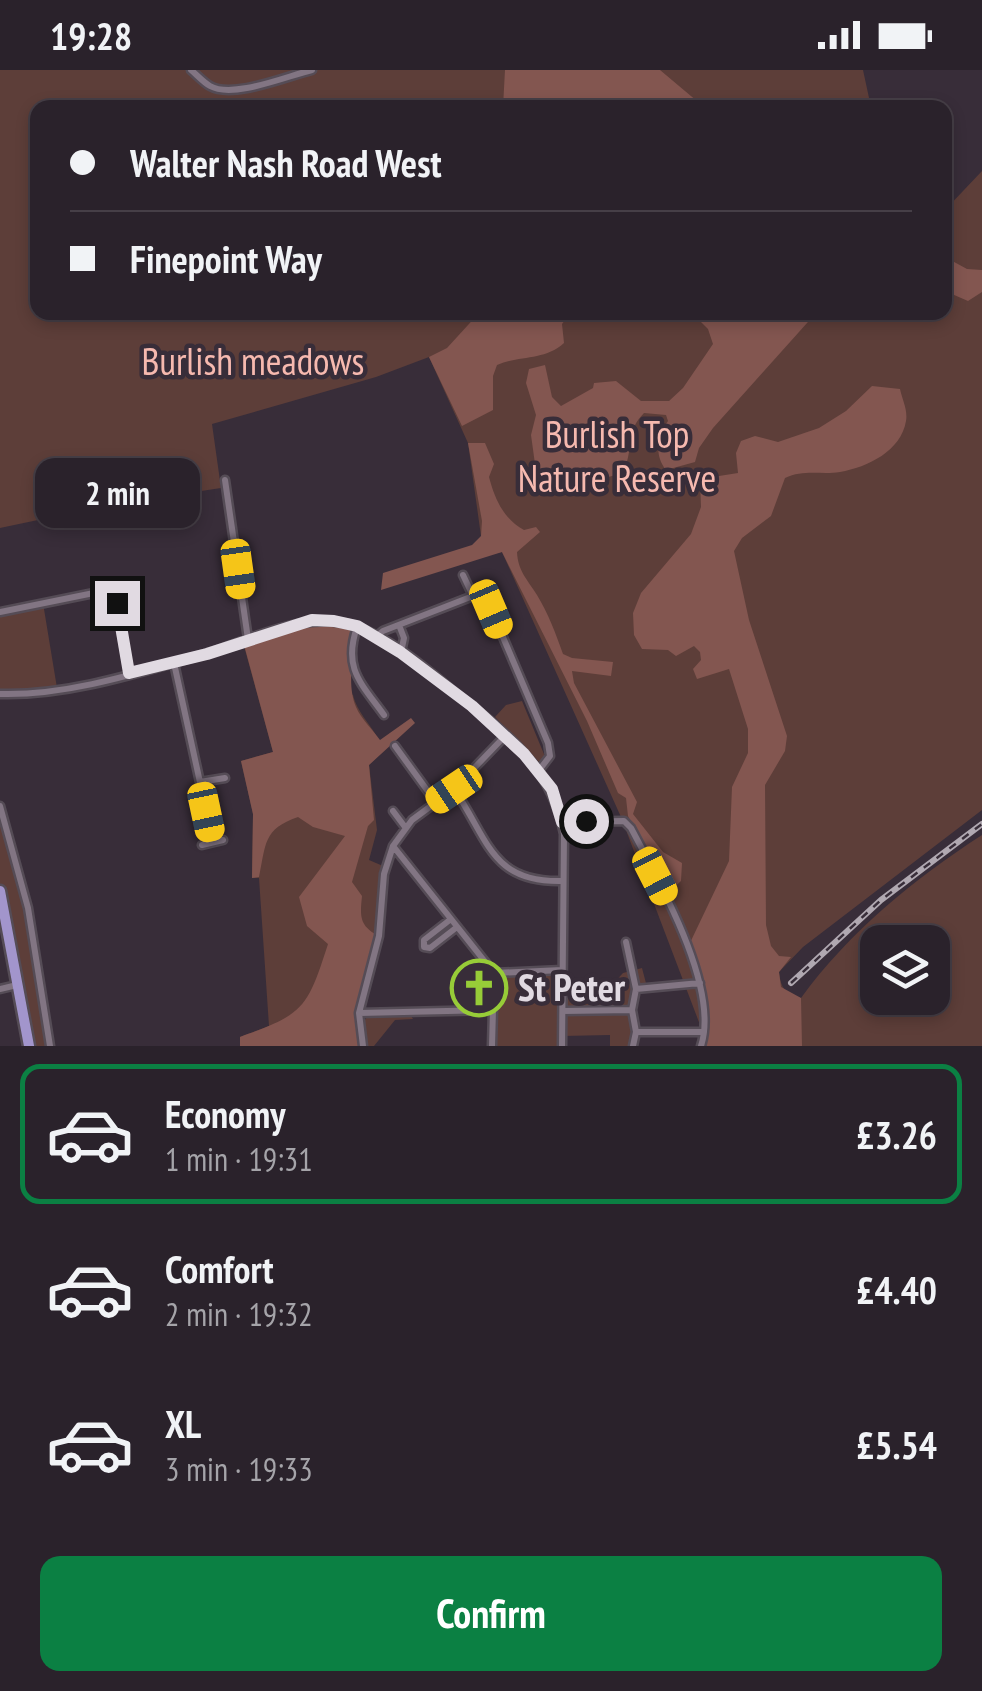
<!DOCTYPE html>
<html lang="en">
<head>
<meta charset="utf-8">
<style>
	body { margin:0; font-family:"PT Sans Narrow",sans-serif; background:#322a33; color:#f1f3f6; height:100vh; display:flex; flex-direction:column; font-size:38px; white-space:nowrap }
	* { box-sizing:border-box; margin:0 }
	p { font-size:32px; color:#a5a4a9 }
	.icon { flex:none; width:55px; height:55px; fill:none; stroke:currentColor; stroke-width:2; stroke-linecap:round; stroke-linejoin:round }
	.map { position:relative; height:976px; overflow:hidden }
	.side { display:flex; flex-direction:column; background:#2a222b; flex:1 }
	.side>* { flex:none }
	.top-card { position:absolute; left:30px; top:30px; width:922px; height:220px; border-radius:20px; box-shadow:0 5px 15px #0003,0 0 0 2px #463f47; display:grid; align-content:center; height:220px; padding:0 40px; background:#2a222b }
	.fabs { position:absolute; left:860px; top:855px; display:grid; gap:20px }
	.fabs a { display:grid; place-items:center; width:90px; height:90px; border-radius:20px; background:#2a222b; box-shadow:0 5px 15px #0003,0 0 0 2px #463f47; font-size:50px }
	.end { position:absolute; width:45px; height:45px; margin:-22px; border:12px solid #e1dae2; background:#111; box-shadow:0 0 0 5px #111 }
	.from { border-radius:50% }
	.bubble { position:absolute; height:70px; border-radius:20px; background:#2a222b; box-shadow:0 5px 15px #0003,0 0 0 2px #463f47; font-size:32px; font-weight:700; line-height:70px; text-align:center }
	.car { position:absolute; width:30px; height:60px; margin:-30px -15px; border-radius:12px; box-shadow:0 0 8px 2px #0007; background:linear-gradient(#f5c518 24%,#345 0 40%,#f5c518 0 76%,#345 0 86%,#f5c518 0) }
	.top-card b { display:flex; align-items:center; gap:35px; height:95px; font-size:38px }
	.top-card b+b { border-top:2px solid #463f47 }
	.top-card i { width:25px; height:25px; background:#f1f3f6 }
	ul { padding:18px 0 0; list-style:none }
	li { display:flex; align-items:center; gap:30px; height:140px; margin:0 20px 15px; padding:0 20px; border:5px solid transparent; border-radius:20px }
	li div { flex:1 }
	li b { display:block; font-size:38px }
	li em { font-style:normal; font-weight:700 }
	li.active { border-color:#0b8043 }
	li>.icon { width:90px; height:90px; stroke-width:1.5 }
	.action { display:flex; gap:20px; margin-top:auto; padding:20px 40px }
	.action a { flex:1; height:115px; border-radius:20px; background:#0b8043; color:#fff; font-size:40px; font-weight:700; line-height:115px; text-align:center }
	.status { display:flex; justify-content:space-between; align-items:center; height:70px; padding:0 50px; background:#2a222b; direction:ltr }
	.status svg { height:28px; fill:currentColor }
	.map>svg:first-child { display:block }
	.green { fill:#5d3e39; fill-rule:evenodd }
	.forest { fill:#835650 }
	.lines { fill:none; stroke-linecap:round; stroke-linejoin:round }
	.street-casing { stroke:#554c56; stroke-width:11 }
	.primary-casing { stroke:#554c56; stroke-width:15 }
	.street { stroke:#827583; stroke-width:6 }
	.primary { stroke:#a295cc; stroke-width:10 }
	.rail-casing { stroke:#b0a8b1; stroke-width:6 }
	.rail { stroke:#382d39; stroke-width:2.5; stroke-dasharray:8; stroke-linecap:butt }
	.route { stroke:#e1dae2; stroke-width:12 }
	.labels { text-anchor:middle; stroke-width:9; stroke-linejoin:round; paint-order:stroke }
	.park-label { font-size:38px; fill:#f6b9af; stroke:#382d39 }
	.poi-label { font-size:38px; font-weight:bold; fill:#e1dae2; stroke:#382d39; text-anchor:start }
</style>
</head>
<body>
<div class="status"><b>19:28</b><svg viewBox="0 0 49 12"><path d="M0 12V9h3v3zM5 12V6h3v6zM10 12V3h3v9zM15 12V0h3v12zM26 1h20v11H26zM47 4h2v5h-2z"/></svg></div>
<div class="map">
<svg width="982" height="976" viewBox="0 0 982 976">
	<rect width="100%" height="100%" fill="#382d39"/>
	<!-- green -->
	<path class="green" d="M 0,0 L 863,0 L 871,37 L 38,38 L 38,242 L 945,242 L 945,140 L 982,101 L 982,740 L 803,877 L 779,902 C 781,919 785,923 801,928 C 849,862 914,809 982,765 L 982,976 L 703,976 L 705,968 L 621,747 L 502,482 L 488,485 L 481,466 L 468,373 L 429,287 L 376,307 L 212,354 L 221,418 L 109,435 L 0,458 ZM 878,872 L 932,872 L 932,928 L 878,928 Z
		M 43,533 L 57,618 L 0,624 L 0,542 Z
		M 244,576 L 353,625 C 358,647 379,660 382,682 L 369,695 L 377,760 L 369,790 L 383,796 L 379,866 L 367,909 L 240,976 L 240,967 L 269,956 L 259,808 L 252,808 L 253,744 L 241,691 L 273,682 Z
		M 522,631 L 546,689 L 539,692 L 495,647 L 506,635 Z
		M 0,736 L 21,803 L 50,976 L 29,976 L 0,821 Z
		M 642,898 L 647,917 L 636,919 L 633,976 L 610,976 L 610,965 L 562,966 L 563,910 L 570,910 L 578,917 L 610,917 L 623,903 Z
		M 499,904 L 556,904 L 559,976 L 496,976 L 495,909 Z
		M 368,946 L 411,946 L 413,949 L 395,950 L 374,976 L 366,976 L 363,952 Z"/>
	<!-- forest -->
	<path class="forest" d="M 505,0 L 660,0 L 704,37 L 503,37 Z
		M 945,187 L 967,199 L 982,200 L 982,222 L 968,231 L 945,221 Z
		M 479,243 L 589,243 L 569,245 L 562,254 L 564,273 C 544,291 520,285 497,295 L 493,306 L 493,340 L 462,356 L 429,287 L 447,278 Z
		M 692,243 L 816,243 L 713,358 L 699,378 L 695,392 L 666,400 C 654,385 657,366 668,351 L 666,345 L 644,343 C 627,360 633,374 626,395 C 619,415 561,411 543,408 L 535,394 L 531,365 L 536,345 L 526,313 L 529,299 L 545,295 L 552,327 L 561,336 L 593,318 L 594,313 L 616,311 L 641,331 L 669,331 L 683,318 L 713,274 L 708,259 Z
		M 872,316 L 900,319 C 902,329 908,340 906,351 C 901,381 868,397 840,402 C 821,405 804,399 785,408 L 771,446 L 742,468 L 734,481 L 749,550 L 787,666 L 785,681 L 765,715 L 766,855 L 771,876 L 779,886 L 791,887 L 779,902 L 781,917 L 801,928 L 802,976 L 703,976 C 714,939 701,911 688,877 L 729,791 L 732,717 L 748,683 L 748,659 L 729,599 L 697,609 L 693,599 L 701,590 L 700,582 L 694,576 L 676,586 L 668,580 L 642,579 L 634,565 L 633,543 L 641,523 L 691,464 L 701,437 L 700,409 L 738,403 L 736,383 L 741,371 L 755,366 L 778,372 L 819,358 L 846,341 Z
		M 468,373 L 485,373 L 494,394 L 489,407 C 495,430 504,449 524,460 L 536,457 L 540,462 L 517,482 C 518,501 527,509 537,525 C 548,543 556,564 563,584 L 572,588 L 613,592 L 611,606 L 572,601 L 574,613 L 637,732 L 633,744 L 663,782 L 682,793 L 681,811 L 666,825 L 628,746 L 626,728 L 618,723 L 587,651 L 502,482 L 381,520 L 383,503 L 472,475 L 481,466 L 482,451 Z
		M 312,550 L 357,557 C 354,581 346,614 356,637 C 361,649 373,660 380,670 L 411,648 L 415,653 L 369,695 L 374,750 L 368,756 L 352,812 L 362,826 C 360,846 359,856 379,866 L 359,943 L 363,976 L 240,976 L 240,967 C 304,944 307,939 328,874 L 307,856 L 299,827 L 345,766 L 313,757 L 298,747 C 263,759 266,774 259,807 L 252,808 L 253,744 L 241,691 L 273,682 L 243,571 Z"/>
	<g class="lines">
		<!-- street casing -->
		<g class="street-casing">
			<path id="street" d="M 191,0 C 197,5 203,12 210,16 C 233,29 287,6 312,0
				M 225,410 L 248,569
				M 463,505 L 473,526
				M 114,520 L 129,603
				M 0,542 L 138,514
				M 399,555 L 404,568 L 401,582
				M 357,557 C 343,598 360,612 384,645
				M 377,566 L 383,561 L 473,526 L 483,528 L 491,539 L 548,673 L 550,686 L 540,699
				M 174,593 L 213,772
				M 0,624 C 66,626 138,603 201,585 C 251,571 303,539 355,556 C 396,570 434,606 468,633 C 515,669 553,704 564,764 L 562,976
				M 395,676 L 435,731
				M 200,712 L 225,708
				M 454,719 C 489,770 491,813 563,811
				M 0,736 L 28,838 L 50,976
				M 393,741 L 405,757
				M 562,752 L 624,751 L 631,758 C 659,811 720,918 701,976
				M 202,775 L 223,770
				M 393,776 L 494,903
				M 451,849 L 424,870 L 424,877 L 430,878 L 457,857
				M 626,872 L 636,919 L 632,940 L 636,962 L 633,976
				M 0,919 L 17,915
				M 636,919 L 700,913
				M 563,941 L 632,940
				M 359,943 L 491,940
				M 636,962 L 704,962
				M 363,976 L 359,943 L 379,866 L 384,804 L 393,776 L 412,750 L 454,719 L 505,666
				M 492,976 L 494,903 L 562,900"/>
		</g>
		<!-- primary casing -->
		<g class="primary-casing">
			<path id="primary" d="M 0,821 L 29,976"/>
		</g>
		<!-- street -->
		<use href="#street" class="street"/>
		<!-- primary -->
		<use href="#primary" class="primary"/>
		<!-- rail casing -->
		<g class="rail-casing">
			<path id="rail" d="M 791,913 L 881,830 L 982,754"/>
		</g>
		<!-- rail -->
		<use href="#rail" class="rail"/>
	</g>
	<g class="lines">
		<!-- route -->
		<path class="route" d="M 117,533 L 129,603 L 207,584 L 312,550 L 334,551 L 357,556 L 400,582 L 472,636 L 524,684 L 552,719 L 562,752 L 586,751"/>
	</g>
	<!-- icons -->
	<defs>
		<g id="church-ring" transform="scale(2.875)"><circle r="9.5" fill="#382d39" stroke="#97cc38" stroke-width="1.5"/><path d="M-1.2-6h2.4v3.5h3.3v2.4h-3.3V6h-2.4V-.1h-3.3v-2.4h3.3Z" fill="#97cc38"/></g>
	</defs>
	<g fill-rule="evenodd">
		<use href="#church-ring" x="479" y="918"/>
	</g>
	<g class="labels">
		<!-- park labels -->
		<g class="park-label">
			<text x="253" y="305">Burlish meadows</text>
			<text x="617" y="378">Burlish Top<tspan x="617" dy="44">Nature Reserve</tspan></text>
		</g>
		<!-- poi labels -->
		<g class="poi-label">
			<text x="518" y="931">St Peter</text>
		</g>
	</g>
</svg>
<div class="fabs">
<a><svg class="icon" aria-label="layers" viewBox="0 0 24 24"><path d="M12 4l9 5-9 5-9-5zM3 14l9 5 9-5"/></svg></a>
</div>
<i class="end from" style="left:586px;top:751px"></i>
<i class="end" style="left:117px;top:533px"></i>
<div class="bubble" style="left:35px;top:388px;width:165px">2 min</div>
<i class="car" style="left:238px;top:499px;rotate:172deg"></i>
<i class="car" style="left:491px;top:539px;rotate:157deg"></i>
<i class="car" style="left:454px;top:719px;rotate:236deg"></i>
<i class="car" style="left:206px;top:742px;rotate:168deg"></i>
<i class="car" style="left:655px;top:806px;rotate:153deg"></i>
<div class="top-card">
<b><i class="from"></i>Walter Nash Road West</b>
<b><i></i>Finepoint Way</b>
</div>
</div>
<section class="side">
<ul>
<li class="active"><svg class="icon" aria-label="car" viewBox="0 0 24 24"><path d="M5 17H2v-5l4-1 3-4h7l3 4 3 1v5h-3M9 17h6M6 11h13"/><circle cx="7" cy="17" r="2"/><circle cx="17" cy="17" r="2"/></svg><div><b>Economy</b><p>1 min · 19:31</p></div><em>£3.26</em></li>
<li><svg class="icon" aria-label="car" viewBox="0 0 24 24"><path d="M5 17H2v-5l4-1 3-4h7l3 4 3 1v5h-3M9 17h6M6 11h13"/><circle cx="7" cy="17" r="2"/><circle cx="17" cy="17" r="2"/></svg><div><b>Comfort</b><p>2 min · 19:32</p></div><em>£4.40</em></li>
<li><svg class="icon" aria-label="car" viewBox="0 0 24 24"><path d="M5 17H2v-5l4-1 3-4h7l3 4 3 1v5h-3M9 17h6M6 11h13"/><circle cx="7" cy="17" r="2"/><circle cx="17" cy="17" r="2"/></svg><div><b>XL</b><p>3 min · 19:33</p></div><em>£5.54</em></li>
</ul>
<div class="action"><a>Confirm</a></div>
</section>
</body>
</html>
